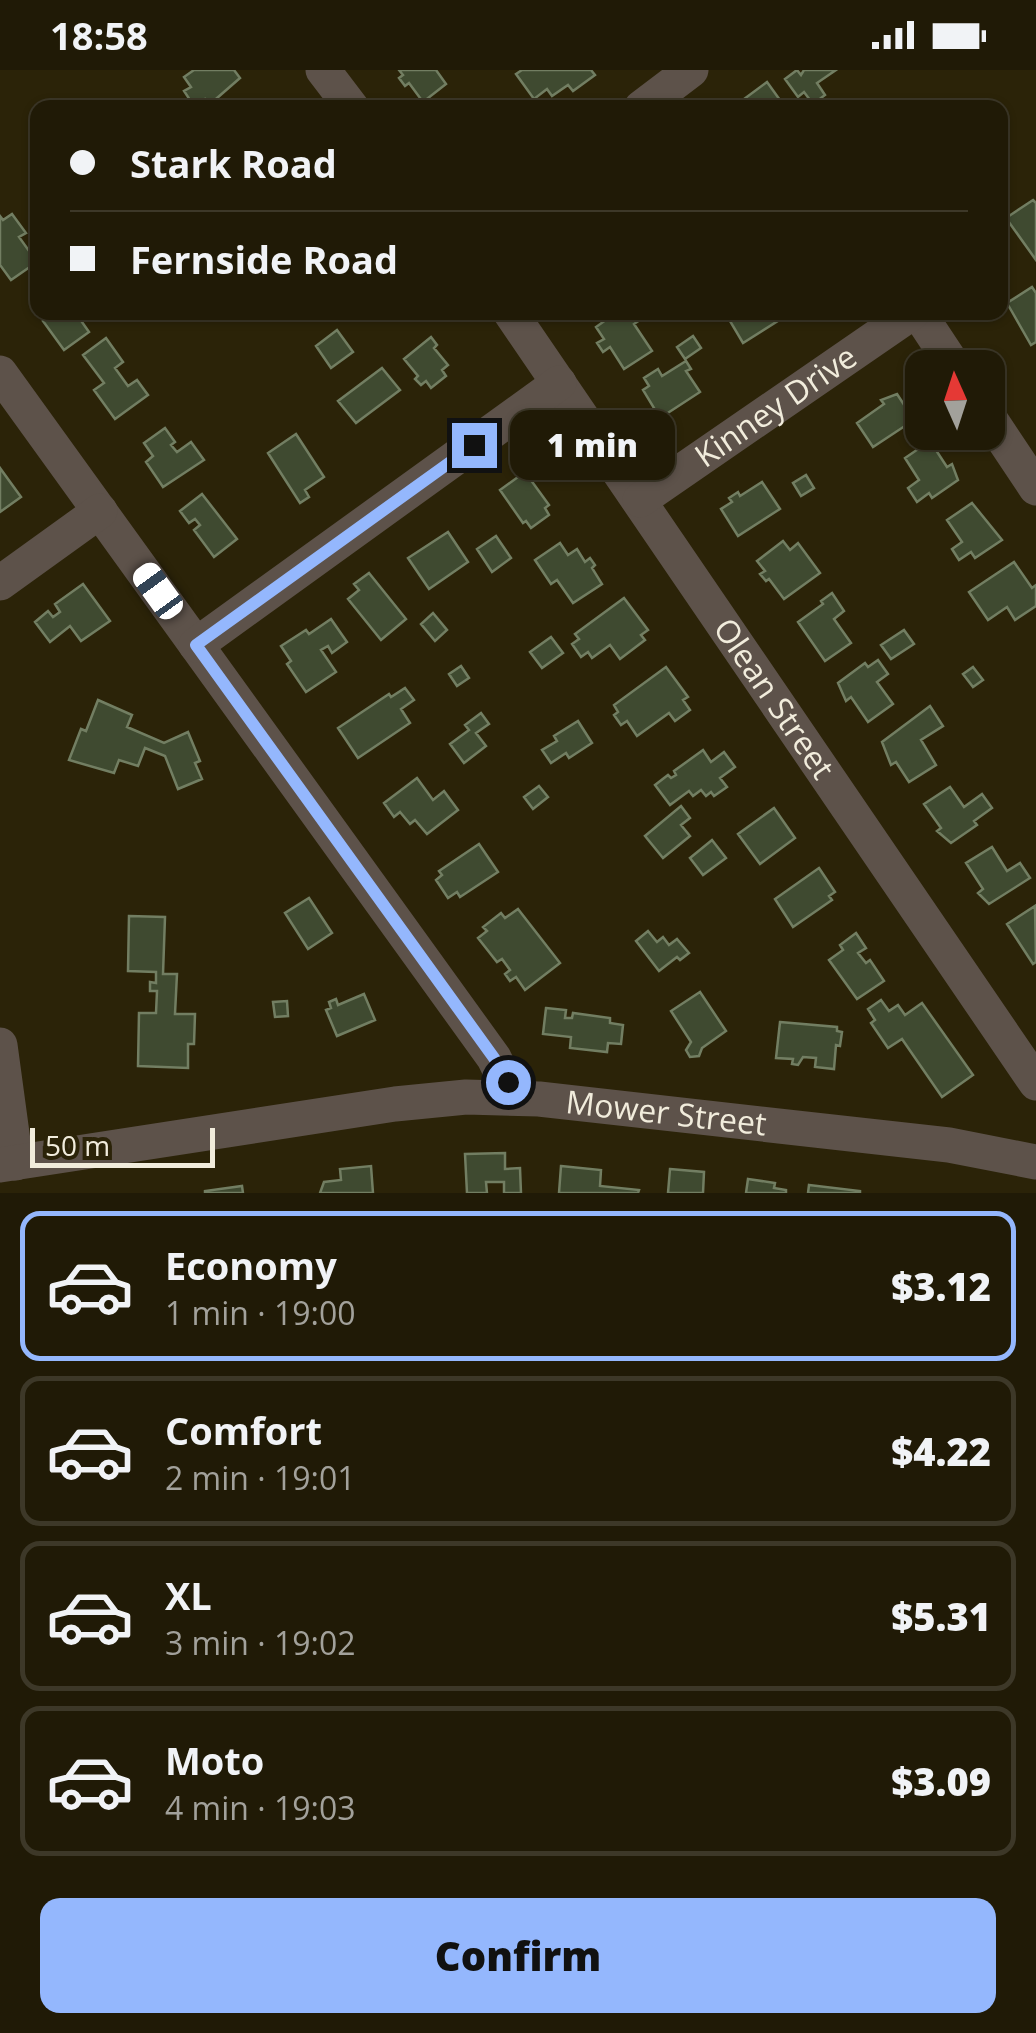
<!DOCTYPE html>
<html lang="en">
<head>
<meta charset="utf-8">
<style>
	body { margin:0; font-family:"Open Sans",sans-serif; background:#282310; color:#f1f3f6; height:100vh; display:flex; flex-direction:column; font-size:38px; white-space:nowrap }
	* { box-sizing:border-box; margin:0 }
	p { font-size:32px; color:#a2a19b }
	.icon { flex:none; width:55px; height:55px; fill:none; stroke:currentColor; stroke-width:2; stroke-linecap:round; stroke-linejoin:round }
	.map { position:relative; height:1123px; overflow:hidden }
	.sheet { display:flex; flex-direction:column; background:#201a06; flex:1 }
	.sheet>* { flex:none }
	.top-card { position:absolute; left:30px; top:30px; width:978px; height:220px; border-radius:20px; box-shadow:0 2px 8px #0004,0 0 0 2px #3d3828; display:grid; align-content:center; height:220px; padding:0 40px; background:#201a06 }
	.needle { width:65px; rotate:357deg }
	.controls { position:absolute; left:905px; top:280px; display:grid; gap:20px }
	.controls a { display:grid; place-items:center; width:100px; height:100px; border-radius:20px; background:#201a06; box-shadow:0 2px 8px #0004,0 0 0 2px #3d3828; font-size:50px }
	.scale { position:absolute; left:30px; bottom:25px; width:185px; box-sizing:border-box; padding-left:10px; border:5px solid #f1ecdc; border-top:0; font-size:28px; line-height:35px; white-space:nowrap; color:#f1ecdc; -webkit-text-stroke:8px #2b2308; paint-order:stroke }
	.end { position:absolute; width:45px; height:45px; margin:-22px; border:12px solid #94b7fd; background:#111; box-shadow:0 0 0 5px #111 }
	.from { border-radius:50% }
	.bubble { position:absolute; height:70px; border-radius:20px; background:#201a06; box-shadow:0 2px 8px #0004,0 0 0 2px #3d3828; font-size:32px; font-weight:800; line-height:70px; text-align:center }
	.car { position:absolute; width:30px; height:60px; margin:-30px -15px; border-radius:12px; box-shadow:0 0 8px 2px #0007; background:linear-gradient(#fff 24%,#345 0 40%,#fff 0 76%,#345 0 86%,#fff 0) }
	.top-card b { display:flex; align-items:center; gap:35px; height:95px; font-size:38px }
	.top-card b+b { border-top:2px solid #3d3828 }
	.top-card i { width:25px; height:25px; background:#f1f3f6 }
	ul { padding:18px 0 0; list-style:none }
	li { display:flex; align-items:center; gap:30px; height:150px; margin:0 20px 15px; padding:0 20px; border:5px solid #3d3828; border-radius:20px }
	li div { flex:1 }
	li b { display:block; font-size:38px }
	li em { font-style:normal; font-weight:800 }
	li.current { border-color:#94b7fd }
	li>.icon { width:90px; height:90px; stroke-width:1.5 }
	.primary-button { display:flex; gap:20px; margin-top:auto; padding:20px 40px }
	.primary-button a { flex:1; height:115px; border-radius:20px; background:#94b7fd; color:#111; font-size:40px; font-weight:800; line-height:115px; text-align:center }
	.status { display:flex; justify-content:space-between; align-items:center; height:70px; padding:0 50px; background:#201a06; direction:ltr }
	.status svg { height:28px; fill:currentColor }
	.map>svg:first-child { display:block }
	.building { fill:#3f4a30; stroke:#727e62; stroke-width:2.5 }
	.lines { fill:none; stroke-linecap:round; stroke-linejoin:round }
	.minor { stroke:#5d524a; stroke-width:35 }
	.route { stroke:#94b7fd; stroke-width:12 }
	.labels { text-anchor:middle; stroke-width:9; stroke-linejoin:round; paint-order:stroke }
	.street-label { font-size:32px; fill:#f1ecdc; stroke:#2b2308 }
</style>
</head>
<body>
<div class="status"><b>18:58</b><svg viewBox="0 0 49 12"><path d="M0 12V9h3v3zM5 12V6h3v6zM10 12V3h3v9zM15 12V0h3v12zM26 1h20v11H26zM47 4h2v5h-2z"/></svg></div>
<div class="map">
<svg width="1036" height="1123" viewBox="0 0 1036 1123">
	<rect width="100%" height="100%" fill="#2b2308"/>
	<!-- building -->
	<path class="building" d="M 194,0 L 234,0 L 240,8 L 209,35 L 205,29 L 194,36 L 184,21 L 191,17 L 184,7 Z
		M 399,0 L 436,0 L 446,14 L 423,32 L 409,13 L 405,16 L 399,8 L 403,5 Z
		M 522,0 L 591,0 L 595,5 L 573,21 L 568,15 L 552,26 L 547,19 L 534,29 L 516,4 Z
		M 797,0 L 801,5 L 804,0 L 836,0 L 817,13 L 825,25 L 813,34 L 804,22 L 798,27 L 785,9 Z
		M 767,12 L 785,37 L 732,38 Z
		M 1033,130 L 1036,133 L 1036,190 L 1006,148 Z
		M 12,144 L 26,163 L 19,167 L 37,192 L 11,210 L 0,195 L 0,146 L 3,150 Z
		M 1032,217 L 1036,223 L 1036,272 L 1031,275 L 1007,233 Z
		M 48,242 L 75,242 L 89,262 L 64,280 L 43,251 L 50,246 Z
		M 617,242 L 639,242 L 643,248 L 634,254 L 652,281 L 624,299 L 610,277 L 603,282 L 597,273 L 604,269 L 596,257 Z
		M 729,242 L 781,242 L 784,247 L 743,273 L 727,246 Z
		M 337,260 L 353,282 L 331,298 L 316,276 Z
		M 693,266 L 701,278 L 685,289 L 677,277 Z
		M 431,267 L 437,275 L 434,278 L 448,295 L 442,300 L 446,306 L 431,318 L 426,311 L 421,315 L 415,309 L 418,306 L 404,289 Z
		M 106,268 L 123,292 L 115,298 L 128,316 L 137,310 L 148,325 L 115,349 L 94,320 L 104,313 L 83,285 Z
		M 686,291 L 691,299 L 686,301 L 700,322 L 660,348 L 643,320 L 649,316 L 644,308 L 658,299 L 662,306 Z
		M 382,298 L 400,320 L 356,353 L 338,331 Z
		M 897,324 L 914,350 L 873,377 L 857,353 L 884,334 L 881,330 Z
		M 165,358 L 175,372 L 171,375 L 177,382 L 191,372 L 204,390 L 163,417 L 146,392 L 153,386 L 144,373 Z
		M 296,364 L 324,407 L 305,420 L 309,427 L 300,433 L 268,383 Z
		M 930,371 L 947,397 L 952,394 L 958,410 L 932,428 L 929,423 L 917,432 L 908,418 L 919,410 L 905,388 Z
		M 0,398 L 21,427 L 0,442 Z
		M 525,402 L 549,435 L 545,438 L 549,445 L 531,458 L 526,451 L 523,453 L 500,420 Z
		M 806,405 L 814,418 L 801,426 L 793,413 Z
		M 762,412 L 780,439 L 738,466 L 721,439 L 732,432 L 729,428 L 738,422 L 740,426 Z
		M 202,424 L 237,469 L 214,487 L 194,460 L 200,455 L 195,449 L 189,453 L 180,441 Z
		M 972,433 L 1002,470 L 975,488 L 971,482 L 959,490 L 952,479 L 962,472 L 947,450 Z
		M 448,462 L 468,492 L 429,519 L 408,488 Z
		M 496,466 L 511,488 L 492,502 L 477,479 Z
		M 783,471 L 790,480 L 798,473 L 820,503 L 784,529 L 769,509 L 766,511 L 760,504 L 765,501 L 757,491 Z
		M 560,473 L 568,485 L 577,479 L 585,492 L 590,488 L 595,495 L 592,498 L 602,514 L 573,533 L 557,510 L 551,514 L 535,490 Z
		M 1014,492 L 1032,518 L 1036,515 L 1036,536 L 1015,550 L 1007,537 L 988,550 L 969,522 Z
		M 369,503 L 406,549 L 381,570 L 348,529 L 359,520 L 354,514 Z
		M 83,514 L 110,551 L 81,571 L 70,556 L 50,572 L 35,552 L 48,541 L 53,547 L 60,542 L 55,534 Z
		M 832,523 L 844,541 L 834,549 L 851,573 L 825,591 L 798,552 L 823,534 L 821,531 Z
		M 624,528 L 648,560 L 641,565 L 645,570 L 620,589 L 610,575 L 592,588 L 588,582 L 581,587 L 572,574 L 579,569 L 575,564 Z
		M 433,543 L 447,560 L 435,571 L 421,554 Z
		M 331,549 L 347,572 L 332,583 L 328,576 L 321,580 L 336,602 L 306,622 L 287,594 L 291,591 L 281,576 L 306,560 L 309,564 Z
		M 904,560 L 914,574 L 891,589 L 881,575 Z
		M 551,567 L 563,583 L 542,598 L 530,582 Z
		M 878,590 L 888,604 L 877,612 L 893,634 L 868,652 L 851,627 L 846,631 L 838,613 L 865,593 L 868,597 Z
		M 461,596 L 469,608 L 457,616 L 449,604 Z
		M 666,597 L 688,627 L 683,630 L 690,640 L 675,651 L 669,643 L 637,666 L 627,651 L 621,655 L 614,645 L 618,642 L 614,635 Z
		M 973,597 L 983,610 L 973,617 L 963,604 Z
		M 405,618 L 414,630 L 401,639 L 410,653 L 358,688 L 338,658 L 389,624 L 391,627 Z
		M 98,630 L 132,645 L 127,657 L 164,673 L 188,662 L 200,691 L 195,693 L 202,709 L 178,719 L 165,686 L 145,678 L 138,696 L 119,690 L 114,703 L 69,690 L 81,659 L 86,661 Z
		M 930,636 L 943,656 L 921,670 L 936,695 L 909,712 L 896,692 L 891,695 L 882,672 Z
		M 481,643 L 489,654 L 476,663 L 486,676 L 464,693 L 450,674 L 469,660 L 465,655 Z
		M 578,651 L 592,673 L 569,688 L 566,683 L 551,693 L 542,680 L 557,671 L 554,666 Z
		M 703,680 L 711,692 L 724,682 L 735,697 L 720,708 L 727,717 L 714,726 L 711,722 L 706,726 L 701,720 L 693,726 L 689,721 L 670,735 L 655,715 L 668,705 L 671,708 L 676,705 L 674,701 Z
		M 417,708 L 433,730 L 444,721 L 458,740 L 427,764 L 415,750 L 410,754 L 400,742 L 394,747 L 384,733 Z
		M 539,716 L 548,727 L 533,739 L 524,727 Z
		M 950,717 L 964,737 L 982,724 L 992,738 L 974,751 L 977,755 L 951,773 L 937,761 L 941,758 L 924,734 Z
		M 681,736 L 690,748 L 681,755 L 690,766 L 663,788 L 645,766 Z
		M 774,738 L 795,768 L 760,794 L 738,764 Z
		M 712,770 L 726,788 L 703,805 L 690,788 Z
		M 479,774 L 498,802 L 460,827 L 457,822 L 448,828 L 436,810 L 442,805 L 439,801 Z
		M 992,777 L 1007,801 L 1020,793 L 1030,808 L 989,834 L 978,823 L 983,819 L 966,793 Z
		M 819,798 L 835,822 L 829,826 L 832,830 L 793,857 L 775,829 Z
		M 309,828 L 332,863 L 308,879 L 285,843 Z
		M 1035,836 L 1036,892 L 1033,894 L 1007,854 Z
		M 518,839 L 560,893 L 525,920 L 516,907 L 510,911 L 505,904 L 510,900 L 502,889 L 497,892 L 478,868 L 487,861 L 483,857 L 501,843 L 505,848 Z
		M 129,846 L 165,847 L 163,904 L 177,904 L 175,944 L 195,944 L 194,974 L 188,974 L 188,998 L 138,996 L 139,943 L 156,943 L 157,921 L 150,921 L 150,912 L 156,913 L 156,902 L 128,901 Z
		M 648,861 L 657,872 L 663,867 L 669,875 L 677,869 L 689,883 L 680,890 L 677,887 L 659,901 L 636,871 Z
		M 856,863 L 866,878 L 858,883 L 866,893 L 870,890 L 884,911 L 857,929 L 829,890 L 843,880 L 840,875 Z
		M 700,922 L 726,961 L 702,978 L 699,986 L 690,987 L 686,980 L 691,972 L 671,941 Z
		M 364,924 L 375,950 L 337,966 L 326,940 L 331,938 L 329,932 L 336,929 L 338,935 Z
		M 881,930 L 889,941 L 898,935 L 905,945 L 922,933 L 973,1005 L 942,1027 L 902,969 L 888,978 L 871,953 L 875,950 L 868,939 Z
		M 287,931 L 288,946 L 275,947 L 273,932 Z
		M 546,938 L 566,940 L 565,948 L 572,948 L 573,943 L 610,948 L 610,953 L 623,955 L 621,974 L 608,973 L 607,982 L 570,978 L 571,967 L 543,964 Z
		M 780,952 L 837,957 L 837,961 L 842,962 L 840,976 L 836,975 L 834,999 L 815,997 L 816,988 L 803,987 L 798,995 L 792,994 L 793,989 L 776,988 Z
		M 505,1083 L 505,1099 L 520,1098 L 521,1123 L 504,1123 L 504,1112 L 486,1112 L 487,1123 L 467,1123 L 465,1084 Z
		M 371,1096 L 373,1123 L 320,1123 L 324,1112 L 341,1110 L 340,1099 Z
		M 561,1096 L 601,1100 L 600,1116 L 639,1120 L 638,1123 L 559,1123 Z
		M 670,1099 L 704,1102 L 703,1123 L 668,1123 Z
		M 748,1109 L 775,1113 L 774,1118 L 786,1120 L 786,1123 L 746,1123 Z
		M 809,1115 L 860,1121 L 860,1123 L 808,1123 Z
		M 242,1116 L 243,1123 L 205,1123 L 205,1121 Z"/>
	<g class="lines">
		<!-- minor -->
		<g class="minor">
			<path d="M 323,0 L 352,38"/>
			<path d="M 641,38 L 691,0"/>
			<path id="s1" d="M 510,242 L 1036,1013"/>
			<path d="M 918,242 L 955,298"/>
			<path d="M 0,303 L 494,988 L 513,1027"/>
			<path d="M 988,346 L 1036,418"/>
			<path id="s2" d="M 640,430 L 913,242"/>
			<path d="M 0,513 L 100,441"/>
			<path d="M 196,575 L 559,313"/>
			<path d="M 0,975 L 16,1093"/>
			<path id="s3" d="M 0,1095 L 395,1034 L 466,1027 L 539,1029 L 949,1075 L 1036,1092"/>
		</g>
	</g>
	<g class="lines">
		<!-- route -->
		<path class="route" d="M 474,375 L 196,575 L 494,988 L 508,1012"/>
	</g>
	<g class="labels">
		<!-- street labels -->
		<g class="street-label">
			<text dy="11" stroke="none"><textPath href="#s2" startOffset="165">Kinney Drive</textPath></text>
			<text dy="11" stroke="none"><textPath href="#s1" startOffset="468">Olean Street</textPath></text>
			<text dy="11" stroke="none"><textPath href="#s3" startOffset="672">Mower Street</textPath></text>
		</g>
	</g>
</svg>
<div class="controls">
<a><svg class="needle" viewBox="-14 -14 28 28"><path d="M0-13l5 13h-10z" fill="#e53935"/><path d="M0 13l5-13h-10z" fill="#a2a19b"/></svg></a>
</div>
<div class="scale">50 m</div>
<i class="end from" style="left:508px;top:1012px"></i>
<i class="end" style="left:474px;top:375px"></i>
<div class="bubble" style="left:510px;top:340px;width:165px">1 min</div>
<i class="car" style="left:158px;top:521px;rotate:324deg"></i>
<div class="top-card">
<b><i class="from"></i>Stark Road</b>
<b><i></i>Fernside Road</b>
</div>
</div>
<section class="sheet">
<ul>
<li class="current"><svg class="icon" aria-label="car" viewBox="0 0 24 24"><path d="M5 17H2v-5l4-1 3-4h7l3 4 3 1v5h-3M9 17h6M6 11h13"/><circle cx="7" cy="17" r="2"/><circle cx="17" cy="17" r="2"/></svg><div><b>Economy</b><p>1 min · 19:00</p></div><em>$3.12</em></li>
<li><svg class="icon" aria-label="car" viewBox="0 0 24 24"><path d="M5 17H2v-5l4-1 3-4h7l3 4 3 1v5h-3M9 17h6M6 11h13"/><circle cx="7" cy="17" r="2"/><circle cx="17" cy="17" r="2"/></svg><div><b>Comfort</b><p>2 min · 19:01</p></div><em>$4.22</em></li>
<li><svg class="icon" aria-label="car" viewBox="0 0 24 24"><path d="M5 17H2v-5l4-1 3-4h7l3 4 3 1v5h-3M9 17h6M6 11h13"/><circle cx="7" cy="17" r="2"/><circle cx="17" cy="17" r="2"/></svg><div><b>XL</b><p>3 min · 19:02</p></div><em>$5.31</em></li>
<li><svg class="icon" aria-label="car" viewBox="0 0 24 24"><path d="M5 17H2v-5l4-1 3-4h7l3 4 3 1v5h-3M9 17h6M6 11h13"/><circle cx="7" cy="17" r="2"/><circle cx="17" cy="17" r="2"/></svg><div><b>Moto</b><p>4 min · 19:03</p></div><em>$3.09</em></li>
</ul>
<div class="primary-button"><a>Confirm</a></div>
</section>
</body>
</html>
